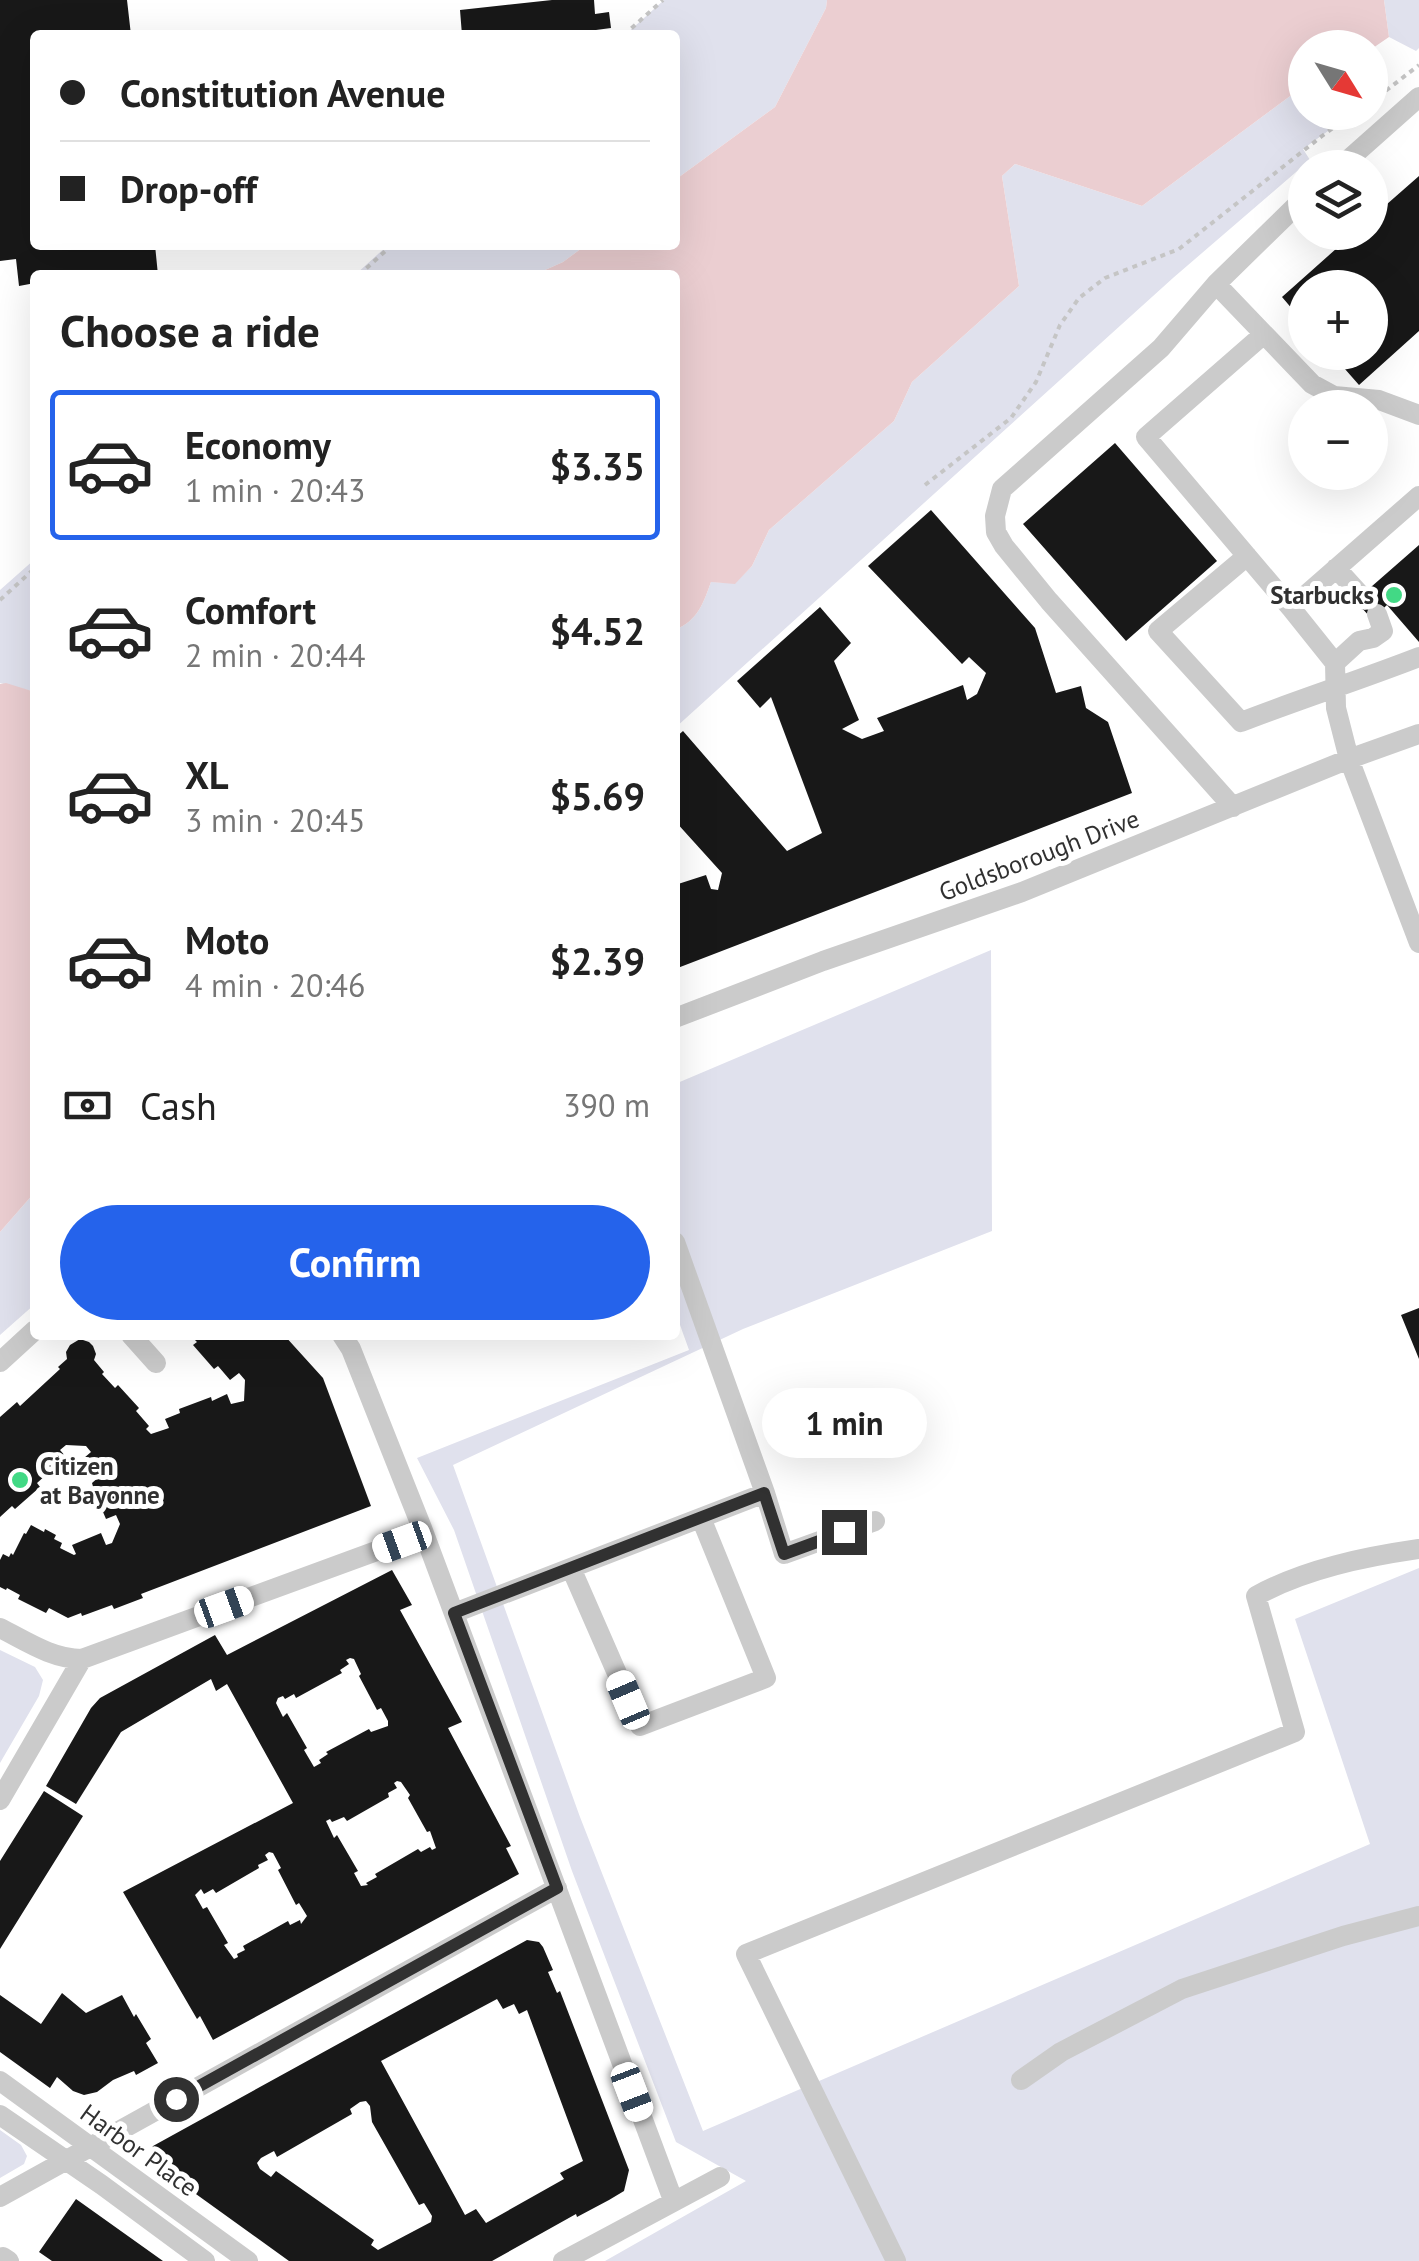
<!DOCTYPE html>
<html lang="en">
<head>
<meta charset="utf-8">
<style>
	body { margin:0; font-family:"PT Sans",sans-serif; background:#f6f6f6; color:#222; height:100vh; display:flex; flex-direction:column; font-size:38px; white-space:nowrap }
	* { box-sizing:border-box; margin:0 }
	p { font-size:32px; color:#767676 }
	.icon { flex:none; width:55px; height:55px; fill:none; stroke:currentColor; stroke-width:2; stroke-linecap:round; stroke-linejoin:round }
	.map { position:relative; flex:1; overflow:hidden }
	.sheet { position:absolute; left:30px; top:270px; width:650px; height:1070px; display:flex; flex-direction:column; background:#fff; border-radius:10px; box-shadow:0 10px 40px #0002 }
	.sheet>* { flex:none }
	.guide { position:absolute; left:30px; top:30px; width:650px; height:220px; border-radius:10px; box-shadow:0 10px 40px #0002; display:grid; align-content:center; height:220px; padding:0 30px; background:#fff }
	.needle { width:65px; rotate:127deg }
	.fabs { position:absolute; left:1288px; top:30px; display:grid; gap:20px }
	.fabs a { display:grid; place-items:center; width:100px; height:100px; border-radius:50%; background:#fff; box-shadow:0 10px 40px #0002; font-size:50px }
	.end { position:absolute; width:45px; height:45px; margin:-22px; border:12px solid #313131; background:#fff; box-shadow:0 0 0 5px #fff }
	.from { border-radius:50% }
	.bubble { position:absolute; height:70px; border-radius:35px; background:#fff; box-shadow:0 10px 40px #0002; font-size:32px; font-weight:700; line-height:70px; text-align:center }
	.car { position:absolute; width:30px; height:60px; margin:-30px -15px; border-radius:12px; box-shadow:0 0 8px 2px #0007; background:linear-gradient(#fff 24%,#345 0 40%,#fff 0 76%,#345 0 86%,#fff 0) }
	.guide b { display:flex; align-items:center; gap:35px; height:95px; font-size:38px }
	.guide b+b { border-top:2px solid #e0e0e0 }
	.guide i { width:25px; height:25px; background:#222 }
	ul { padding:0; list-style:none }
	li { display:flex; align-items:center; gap:30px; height:150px; margin:0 20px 15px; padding:0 10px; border:5px solid transparent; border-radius:10px }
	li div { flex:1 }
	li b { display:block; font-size:38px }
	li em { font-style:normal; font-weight:700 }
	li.on { border-color:#2563eb }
	li>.icon { width:90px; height:90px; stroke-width:1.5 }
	h2 { padding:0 30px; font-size:45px; line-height:120px }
	.pay { display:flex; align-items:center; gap:25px; height:110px; padding:0 30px; font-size:38px }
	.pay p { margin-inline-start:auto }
	.primary-button { display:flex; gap:20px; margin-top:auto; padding:20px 30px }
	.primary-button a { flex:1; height:115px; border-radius:60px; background:#2563eb; color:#fff; font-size:40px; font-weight:700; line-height:115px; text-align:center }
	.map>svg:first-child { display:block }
	.green { fill:#e0e1ed }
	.water { fill:#ebced1 }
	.building { fill:#181818; fill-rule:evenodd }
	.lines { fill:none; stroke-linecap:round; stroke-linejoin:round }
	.path { stroke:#c5c5c5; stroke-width:4; stroke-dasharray:5 5; stroke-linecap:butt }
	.minor { stroke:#cbcbcb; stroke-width:20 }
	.route { stroke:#313131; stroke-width:12 }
	.poi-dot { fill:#42d985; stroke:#fff; stroke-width:4 }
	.labels { text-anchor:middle; stroke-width:10; stroke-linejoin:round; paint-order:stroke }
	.poi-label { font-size:25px; font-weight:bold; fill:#313131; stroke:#fff; text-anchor:end }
	.street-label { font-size:25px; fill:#313131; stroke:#fff }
</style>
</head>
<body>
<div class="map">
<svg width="1419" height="2261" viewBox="0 0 1419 2261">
	<rect width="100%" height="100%" fill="#fff"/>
	<!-- green -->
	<path class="green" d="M 664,0 L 827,0 L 826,8 L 775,107 L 675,180 L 675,35 L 625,35 Z
		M 1384,0 L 1419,0 L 1419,48 L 1416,51 L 1389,37 Z
		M 1305,85 L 1305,112 L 1353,113 L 1303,149 L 1310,160 L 1173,278 L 675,728 L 675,630 C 698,620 703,604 711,582 L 735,583 L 752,566 L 769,530 L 894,421 L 912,382 L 1019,286 L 1002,176 L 1015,164 L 1142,206 Z
		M 388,245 L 586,245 L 563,262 L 534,275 L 355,275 Z
		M 35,559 L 35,692 L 0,683 L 0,590 Z
		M 991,950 L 992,1231 L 743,1329 L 453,1465 L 580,1817 L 703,2131 L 1370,1844 L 1295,1619 L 1419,1568 L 1419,2261 L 605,2261 L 746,2181 L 676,2142 L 572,1871 L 454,1530 L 417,1458 L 689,1350 L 675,1311 L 675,1084 Z
		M 35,1192 L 35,1304 L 0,1335 L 0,1232 Z
		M 0,1650 L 35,1667 L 43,1680 L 39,1696 L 0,1763 Z
		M 0,2130 L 21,2145 L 27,2156 L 24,2164 L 0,2178 Z"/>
	<!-- water -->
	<path class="water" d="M 827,0 L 1384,0 L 1389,37 L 1370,50 L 1370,48 L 1305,48 L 1305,85 L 1142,206 L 1015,164 L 1002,176 L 1019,286 L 912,382 L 894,421 L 769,530 L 752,566 L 735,584 L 711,582 C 703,604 698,620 675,630 L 675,275 L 534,275 L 563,262 L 586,245 L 675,245 L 675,180 L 775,107 L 826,8 Z
		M 6,683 L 35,692 L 35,1192 L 0,1232 L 0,684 Z"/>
	<!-- building -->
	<path class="building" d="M 0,0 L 127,0 L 131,35 L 35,35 L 35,245 L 155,245 L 158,275 L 35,275 L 35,283 L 19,286 L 16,259 L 0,261 Z
		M 552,0 L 594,0 L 595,14 L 609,12 L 611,28 L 596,30 L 597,35 L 462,35 L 460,10 Z
		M 1419,176 L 1419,331 L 1359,385 L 1330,352 L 1370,352 L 1370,288 L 1305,288 L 1305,324 L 1282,297 L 1355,232 L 1370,232 L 1370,219 Z
		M 1115,443 L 1217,561 L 1126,641 L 1023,524 Z
		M 931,510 L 1035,628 L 1056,693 L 1081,686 L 1086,708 L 1108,722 L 1132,793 L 675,969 L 675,885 L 706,875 L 711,889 L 718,890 L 722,873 L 675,821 L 675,738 L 683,731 L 787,851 L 822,833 L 771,697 L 760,708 L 737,681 L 820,607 L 851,643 L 834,661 L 859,720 L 842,729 L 862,739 L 884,731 L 877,718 L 963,685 L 967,700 L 977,694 L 986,673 L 969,657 L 962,664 L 868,566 Z
		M 1419,545 L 1419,642 L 1387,605 L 1372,619 L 1359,605 L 1374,591 L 1371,587 Z
		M 1419,1308 L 1419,1359 L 1401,1315 Z
		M 190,1335 L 284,1335 L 323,1378 L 371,1506 L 141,1594 L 143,1598 L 114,1609 L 112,1605 L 82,1616 L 81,1613 L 68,1618 L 49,1608 L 46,1613 L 18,1599 L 20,1595 L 7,1588 L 6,1590 L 0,1587 L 0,1560 L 3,1554 L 9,1557 L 11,1553 L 13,1555 L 24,1533 L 26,1534 L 31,1525 L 44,1532 L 45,1529 L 56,1535 L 54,1539 L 62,1543 L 60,1548 L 74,1555 L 76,1554 L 72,1545 L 101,1533 L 106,1545 L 112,1543 L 120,1524 L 116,1515 L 106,1519 L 103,1512 L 99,1513 L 90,1491 L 94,1490 L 92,1483 L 100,1476 L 84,1458 L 91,1452 L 86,1446 L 66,1445 L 60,1450 L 66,1457 L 37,1483 L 40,1487 L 15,1509 L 12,1506 L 0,1517 L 0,1417 L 17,1402 L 20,1406 L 60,1369 L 58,1367 L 67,1359 L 66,1352 L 70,1345 L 80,1339 L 89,1342 L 93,1346 L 96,1354 L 94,1360 L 104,1372 L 102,1374 L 115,1388 L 118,1385 L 139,1408 L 136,1411 L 149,1426 L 146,1429 L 151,1434 L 169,1428 L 165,1419 L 180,1413 L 179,1409 L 211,1397 L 212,1401 L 227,1394 L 231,1404 L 244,1401 L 245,1380 L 239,1373 L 230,1380 L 218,1366 L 214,1369 L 193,1345 L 197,1342 Z
		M 392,1570 L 412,1605 L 400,1610 L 462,1722 L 448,1728 L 511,1846 L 506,1848 L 519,1874 L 213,2040 L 200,2016 L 197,2019 L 123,1892 L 293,1803 L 227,1684 L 216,1691 L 211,1679 L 121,1732 L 76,1804 L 46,1786 L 91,1708 L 100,1698 L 215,1635 L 227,1655 ZM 350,1658 L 354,1659 L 361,1674 L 359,1676 L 377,1710 L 381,1708 L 388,1721 L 388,1726 L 371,1732 L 369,1729 L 326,1752 L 328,1754 L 319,1760 L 321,1763 L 314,1767 L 304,1750 L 307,1748 L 287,1713 L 283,1717 L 276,1703 L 278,1698 L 283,1696 L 285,1699 L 294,1694 L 296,1698 L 342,1673 L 340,1670 L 349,1664 L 346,1660 ZM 397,1781 L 401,1782 L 410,1795 L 408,1798 L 427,1832 L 430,1831 L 436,1848 L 432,1850 L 430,1847 L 421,1852 L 418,1849 L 375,1874 L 377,1877 L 366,1883 L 368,1885 L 361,1886 L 354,1873 L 358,1871 L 337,1835 L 334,1838 L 326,1821 L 330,1819 L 332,1822 L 344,1817 L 347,1821 L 389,1797 L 388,1793 L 397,1788 L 394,1783 ZM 269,1852 L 273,1853 L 281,1868 L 278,1870 L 296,1905 L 299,1903 L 307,1916 L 301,1924 L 300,1920 L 290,1925 L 288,1921 L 243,1946 L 245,1950 L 237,1954 L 238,1957 L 234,1959 L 224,1945 L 228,1943 L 207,1907 L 203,1909 L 195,1895 L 201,1889 L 204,1894 L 213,1889 L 216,1893 L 259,1868 L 258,1865 L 268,1860 L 265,1855 Z
		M 44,1791 L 83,1816 L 0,1949 L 0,1861 Z
		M 527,1940 L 539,1942 L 543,1947 L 553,1970 L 548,1972 L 557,1993 L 560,1991 L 629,2170 L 624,2191 L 609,2200 L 577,2217 L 576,2214 L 492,2261 L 289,2261 L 157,2166 L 151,2158 L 150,2152 L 153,2146 ZM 497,1999 L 503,2009 L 514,2004 L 519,2014 L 527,2010 L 583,2161 L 560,2173 L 564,2179 L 486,2223 L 476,2209 L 465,2215 L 381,2061 ZM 366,2101 L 370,2106 L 372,2122 L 419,2205 L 424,2203 L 432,2216 L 431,2222 L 378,2250 L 371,2245 L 374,2240 L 276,2171 L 271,2177 L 260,2169 L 257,2163 L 261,2158 L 274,2151 L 277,2157 L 352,2114 L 350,2109 L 360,2102 Z
		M 62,1993 L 86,2013 L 122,1995 L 134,2017 L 136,2014 L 151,2039 L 146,2043 L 158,2063 L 136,2075 L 134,2071 L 113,2080 L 97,2092 L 84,2095 L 73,2091 L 57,2077 L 50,2088 L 0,2052 L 0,1995 L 41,2024 Z
		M 76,2199 L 163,2261 L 52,2261 L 39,2252 Z"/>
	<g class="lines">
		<!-- path -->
		<path class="path" d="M 624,35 L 663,0
			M 1370,103 L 1419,65
			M 359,275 L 392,245
			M 925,485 L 1011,418 L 1036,382 L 1060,325 L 1079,298 L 1105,278 L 1179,249 L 1322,136 L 1355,112
			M 0,600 L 35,568"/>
		<!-- minor -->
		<path class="minor" d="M 1339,168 L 1419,97
			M 1216,284 L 1312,384 L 1334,396 L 1379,400 L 1419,415
			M 1264,334 L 1146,437 L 1291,608
			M 1419,496 L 1291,608 L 1335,663 L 1336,708 L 1349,759 L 1419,943
			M 1247,556 L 1158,631 L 1241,722 C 1300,699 1360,680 1419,657
			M 1336,568 L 1365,600
			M 1335,663 L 1359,641 L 1373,638 L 1383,631 L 1377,614
			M 1233,807 L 1049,601 L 1004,546 L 996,532 L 995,516 L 1002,489 L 1161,348 L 1216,284 L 1305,197
			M 675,1018 L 823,961 L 1022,892 L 1349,759 L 1419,734
			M 675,1242 L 765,1493 L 784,1554 L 875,1521
			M 131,1335 L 156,1363
			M 342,1335 L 351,1349 L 422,1528 L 673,2200
			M 0,1362 L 35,1330
			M 571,1568 L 640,1726 L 766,1678 L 701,1518
			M 454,1613 L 765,1493
			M 0,1628 C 26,1641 52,1659 82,1659
			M 0,1800 L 82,1659 L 401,1542 L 422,1528
			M 1021,2080 L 1061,2052 L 1182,1989 L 1343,1936 L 1419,1916
			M 0,2081 L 248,2261
			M 0,2115 L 102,2185 L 205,2261
			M 0,2197 L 557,1888
			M 3,2257 L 9,2261
			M 563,2261 L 720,2177
			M 896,2261 L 746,1954 L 1295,1732 L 1256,1596 C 1305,1569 1364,1557 1419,1549"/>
	</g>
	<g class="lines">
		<!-- route -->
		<path class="route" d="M 176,2099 L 557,1888 L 454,1613 L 764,1493 L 784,1554 L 844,1532"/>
	</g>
	<!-- markers -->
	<g class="poi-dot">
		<circle cx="1394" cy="595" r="10"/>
		<circle cx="20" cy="1480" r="10"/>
	</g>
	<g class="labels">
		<!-- poi labels -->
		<g class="poi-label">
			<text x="1374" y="604">Starbucks</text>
			<text x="40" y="1475" text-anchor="start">Citizen<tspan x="40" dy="29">at Bayonne</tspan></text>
		</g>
		<!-- street labels -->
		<g class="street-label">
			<text transform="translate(1039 855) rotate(-21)" y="9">Goldsborough Drive</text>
			<text transform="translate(139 2150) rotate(36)" y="9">Harbor Place</text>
		</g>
	</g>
</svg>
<div class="fabs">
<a><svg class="needle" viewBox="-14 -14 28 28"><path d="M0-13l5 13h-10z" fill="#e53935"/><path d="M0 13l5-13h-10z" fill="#767676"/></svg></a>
<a><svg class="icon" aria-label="layers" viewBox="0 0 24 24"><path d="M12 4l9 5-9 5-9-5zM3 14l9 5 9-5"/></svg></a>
<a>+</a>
<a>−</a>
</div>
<i class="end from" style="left:176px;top:2099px"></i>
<i class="end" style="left:844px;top:1532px"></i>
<div class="bubble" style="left:762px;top:1388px;width:165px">1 min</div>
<i class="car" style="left:402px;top:1542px;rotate:250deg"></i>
<i class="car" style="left:224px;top:1607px;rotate:70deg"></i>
<i class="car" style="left:628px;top:1700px;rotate:337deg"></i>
<i class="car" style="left:632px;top:2092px;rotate:159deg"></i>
<div class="guide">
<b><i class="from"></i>Constitution Avenue</b>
<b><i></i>Drop-off</b>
</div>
<section class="sheet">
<h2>Choose a ride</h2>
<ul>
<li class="on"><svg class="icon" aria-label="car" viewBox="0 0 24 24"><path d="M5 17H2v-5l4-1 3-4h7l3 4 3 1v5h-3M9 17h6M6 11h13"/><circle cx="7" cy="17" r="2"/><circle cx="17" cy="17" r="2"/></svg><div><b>Economy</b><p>1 min · 20:43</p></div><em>$3.35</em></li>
<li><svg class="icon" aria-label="car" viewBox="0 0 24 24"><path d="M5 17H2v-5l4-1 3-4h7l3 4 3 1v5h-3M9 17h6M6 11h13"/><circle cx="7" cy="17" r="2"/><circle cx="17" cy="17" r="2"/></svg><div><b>Comfort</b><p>2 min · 20:44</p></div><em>$4.52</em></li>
<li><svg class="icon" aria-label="car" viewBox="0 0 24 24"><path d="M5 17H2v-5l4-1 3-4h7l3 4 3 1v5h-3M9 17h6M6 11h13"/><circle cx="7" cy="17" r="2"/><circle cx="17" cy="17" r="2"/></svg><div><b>XL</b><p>3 min · 20:45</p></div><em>$5.69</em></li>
<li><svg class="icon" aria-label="car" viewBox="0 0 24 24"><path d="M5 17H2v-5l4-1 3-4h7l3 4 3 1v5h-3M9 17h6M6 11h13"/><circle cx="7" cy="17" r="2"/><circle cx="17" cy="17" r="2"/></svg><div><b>Moto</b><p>4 min · 20:46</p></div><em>$2.39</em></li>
</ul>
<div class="pay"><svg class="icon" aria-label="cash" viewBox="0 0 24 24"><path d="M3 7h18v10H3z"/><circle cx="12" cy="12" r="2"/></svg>Cash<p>390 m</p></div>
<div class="primary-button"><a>Confirm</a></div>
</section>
</div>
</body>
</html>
